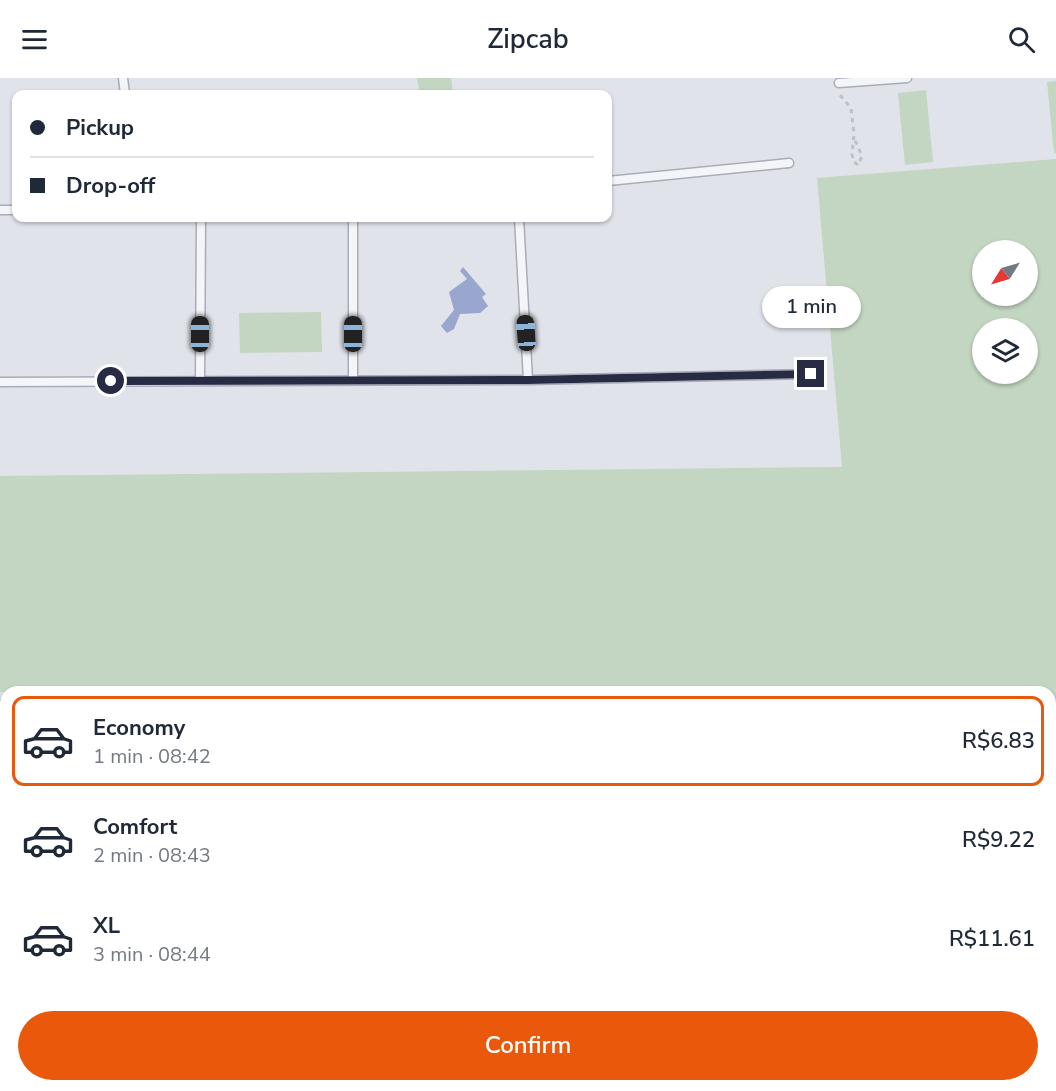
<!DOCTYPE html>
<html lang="en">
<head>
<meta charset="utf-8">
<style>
	body { margin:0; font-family:"Nunito Sans",sans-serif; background:#f6f6f7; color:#1f2937; height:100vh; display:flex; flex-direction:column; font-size:22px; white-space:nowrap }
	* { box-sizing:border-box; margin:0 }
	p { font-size:20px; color:#747a83 }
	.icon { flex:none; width:33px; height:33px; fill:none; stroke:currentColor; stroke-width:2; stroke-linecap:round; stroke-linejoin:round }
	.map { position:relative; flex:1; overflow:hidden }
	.details { position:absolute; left:0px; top:608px; width:1056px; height:406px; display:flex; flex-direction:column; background:#fff; border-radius:18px 18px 0 0; box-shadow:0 2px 4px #0004 }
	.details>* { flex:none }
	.banner { position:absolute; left:12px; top:12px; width:600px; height:132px; border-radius:12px; box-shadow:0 2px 4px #0004; display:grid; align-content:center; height:132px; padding:0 18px; background:#fff }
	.needle { width:39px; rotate:233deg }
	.controls { position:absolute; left:972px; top:162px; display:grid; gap:12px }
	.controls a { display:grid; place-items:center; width:66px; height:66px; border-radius:50%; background:#fff; box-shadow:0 2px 4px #0004; font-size:30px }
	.end { position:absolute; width:27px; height:27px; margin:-14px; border:8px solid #272b44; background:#fff; box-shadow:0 0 0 3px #fff }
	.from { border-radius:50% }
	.bubble { position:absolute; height:42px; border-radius:21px; background:#fff; box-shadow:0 2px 4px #0004; font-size:20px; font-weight:600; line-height:42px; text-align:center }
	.car { position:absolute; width:18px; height:36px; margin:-18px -9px; border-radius:8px; box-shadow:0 0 4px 2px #0007; background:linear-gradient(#222 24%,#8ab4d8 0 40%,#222 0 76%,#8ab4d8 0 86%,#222 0) }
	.banner b { display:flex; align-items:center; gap:21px; height:57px; font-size:22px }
	.banner b+b { border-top:2px solid #e0e1e3 }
	.banner i { width:15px; height:15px; background:#1f2937 }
	ul { padding:10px 0 0; list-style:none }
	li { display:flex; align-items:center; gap:18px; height:90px; margin:0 12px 9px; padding:0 6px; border:3px solid transparent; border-radius:12px }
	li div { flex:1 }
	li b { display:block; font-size:22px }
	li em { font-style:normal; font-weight:600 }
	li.on { border-color:#ea580c }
	li>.icon { width:54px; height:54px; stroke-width:1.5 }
	.cta { display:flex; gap:12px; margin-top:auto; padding:12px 18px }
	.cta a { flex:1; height:69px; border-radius:36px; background:#ea580c; color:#fff; font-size:24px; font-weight:600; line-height:69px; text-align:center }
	header { display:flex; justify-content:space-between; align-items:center; height:78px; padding:0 18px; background:#fff; font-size:27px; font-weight:600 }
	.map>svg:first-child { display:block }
	.green { fill:#c2d6c1; fill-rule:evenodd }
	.water { fill:#99a7ce }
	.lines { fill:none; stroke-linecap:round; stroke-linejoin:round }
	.service-casing { stroke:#a9acb9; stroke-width:11 }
	.minor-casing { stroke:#a9acb9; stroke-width:20 }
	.tertiary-casing { stroke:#a9acb9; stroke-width:24 }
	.primary-casing { stroke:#9fa3b8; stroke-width:30 }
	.path { stroke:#bfc0ca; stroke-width:3; stroke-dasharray:4.5 4.5; stroke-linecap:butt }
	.service { stroke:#f4f5f9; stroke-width:8 }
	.minor { stroke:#f4f5f9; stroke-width:16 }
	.tertiary { stroke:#f4f5f9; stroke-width:21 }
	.primary { stroke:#fff; stroke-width:27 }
	.route { stroke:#272b44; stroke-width:8 }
</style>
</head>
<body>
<header><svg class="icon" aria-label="menu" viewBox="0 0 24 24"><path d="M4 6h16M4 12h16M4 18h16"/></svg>Zipcab<svg class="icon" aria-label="search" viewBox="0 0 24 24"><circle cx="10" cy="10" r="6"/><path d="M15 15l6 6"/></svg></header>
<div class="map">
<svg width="1056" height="1013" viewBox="0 0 1056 1013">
	<rect width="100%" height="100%" fill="#e1e3eb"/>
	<!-- green -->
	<path class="green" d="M 417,0 L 451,0 L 453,16 L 420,16 Z
		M 1056,3 L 1056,75 L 1054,75 L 1047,4 Z
		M 926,12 L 933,84 L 905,87 L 898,15 Z
		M 1056,81 L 1056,627 L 1050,627 L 1050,614 L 0,614 L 0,398 L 842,389 L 817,100 ZM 982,172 L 1028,172 L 1028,218 L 982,218 ZM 982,250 L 1028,250 L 1028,296 L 982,296 Z
		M 321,234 L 322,274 L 240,275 L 239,235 Z
		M 0,653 L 6,653 L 6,710 L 0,710 Z
		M 6,937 L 6,1008 L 196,1008 L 196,1013 L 0,1013 L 0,938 Z
		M 240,1008 L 457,1008 L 457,1013 L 240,1013 Z
		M 530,1008 L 587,1008 L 587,1013 L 530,1013 Z
		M 693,1008 L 722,1008 L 722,1013 L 693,1013 Z
		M 1039,1008 L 1038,1013 L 974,1013 L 974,1011 Z"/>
	<!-- water -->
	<path class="water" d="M 463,189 L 486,216 L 482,219 L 488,228 L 480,235 L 460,236 L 454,251 L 447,255 L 441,248 L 454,232 L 449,214 L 467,201 L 460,193 Z"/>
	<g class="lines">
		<!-- service casing -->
		<g class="service-casing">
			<path id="service" d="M 123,0 L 125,16
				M 839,5 L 907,0
				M 608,103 L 789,85
				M 0,132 L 16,132
				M 519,140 L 528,302
				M 200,302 L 201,140
				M 353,302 L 353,140
				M 0,304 L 528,302 L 811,296"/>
		</g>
		<!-- minor casing -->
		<g class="minor-casing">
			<path id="minor" d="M 738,1013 L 738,1008
				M 893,1013 L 893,1008
				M 1051,1013 L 1052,642"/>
		</g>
		<!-- tertiary casing -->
		<g class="tertiary-casing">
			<path id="tertiary" d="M 224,1008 L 224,1013"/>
		</g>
		<!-- primary casing -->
		<g class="primary-casing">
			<path id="primary" d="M 0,636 L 6,636
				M 1050,642 L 1056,642
				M 0,723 L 6,723"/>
		</g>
		<!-- path -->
		<path class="path" d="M 840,17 L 851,30 L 854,56 L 852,76 L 853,83 L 858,87 L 862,78 L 854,60"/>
		<!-- service -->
		<use href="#service" class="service"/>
		<!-- minor -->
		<use href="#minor" class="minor"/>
		<!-- tertiary -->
		<use href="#tertiary" class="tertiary"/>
		<!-- primary -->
		<use href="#primary" class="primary"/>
	</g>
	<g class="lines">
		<!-- route -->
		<path class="route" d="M 111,303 L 528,302 L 811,296"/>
	</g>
</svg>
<div class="controls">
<a><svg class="needle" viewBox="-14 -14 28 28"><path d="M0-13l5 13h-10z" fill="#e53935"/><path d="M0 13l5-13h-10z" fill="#747a83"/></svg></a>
<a><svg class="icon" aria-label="layers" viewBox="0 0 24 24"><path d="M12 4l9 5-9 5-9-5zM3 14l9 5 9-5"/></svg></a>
</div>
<i class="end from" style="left:111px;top:303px"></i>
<i class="end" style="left:811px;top:296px"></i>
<div class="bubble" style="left:762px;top:208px;width:99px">1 min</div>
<i class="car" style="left:526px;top:255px;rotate:356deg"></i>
<i class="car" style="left:200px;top:256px;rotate:0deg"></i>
<i class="car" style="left:353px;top:256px;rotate:0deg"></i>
<div class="banner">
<b><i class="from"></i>Pickup</b>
<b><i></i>Drop-off</b>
</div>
<section class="details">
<ul>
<li class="on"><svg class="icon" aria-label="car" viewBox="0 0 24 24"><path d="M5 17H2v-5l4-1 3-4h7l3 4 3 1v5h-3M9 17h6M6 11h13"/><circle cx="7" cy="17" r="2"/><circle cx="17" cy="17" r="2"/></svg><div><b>Economy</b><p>1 min · 08:42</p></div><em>R$6.83</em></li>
<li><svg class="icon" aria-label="car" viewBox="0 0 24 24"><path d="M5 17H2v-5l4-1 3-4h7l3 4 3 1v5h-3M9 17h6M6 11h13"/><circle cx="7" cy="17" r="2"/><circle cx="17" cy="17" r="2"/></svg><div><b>Comfort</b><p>2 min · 08:43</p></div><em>R$9.22</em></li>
<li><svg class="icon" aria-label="car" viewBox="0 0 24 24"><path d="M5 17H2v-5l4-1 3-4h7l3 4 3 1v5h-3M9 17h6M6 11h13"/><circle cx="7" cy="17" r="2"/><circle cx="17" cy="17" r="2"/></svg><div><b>XL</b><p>3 min · 08:44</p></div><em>R$11.61</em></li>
</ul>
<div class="cta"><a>Confirm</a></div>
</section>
</div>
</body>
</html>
